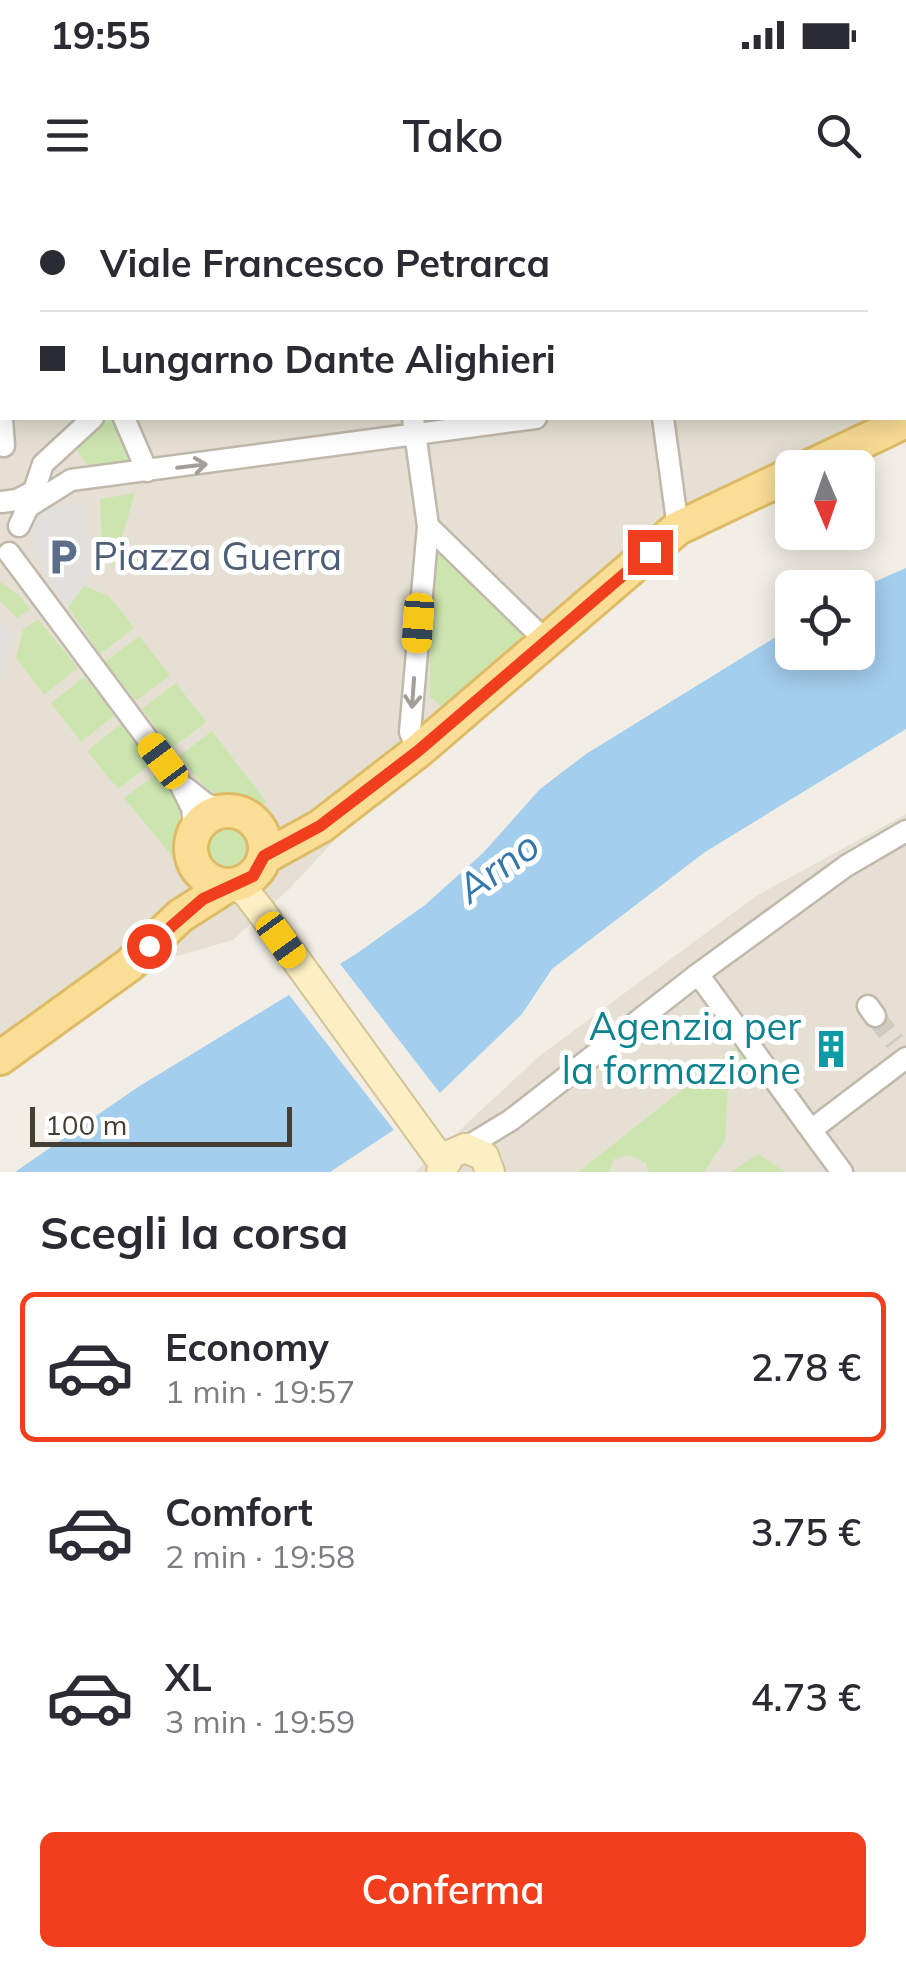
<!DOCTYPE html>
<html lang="it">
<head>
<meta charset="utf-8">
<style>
	body { margin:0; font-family:Mulish,sans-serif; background:#f7f7f7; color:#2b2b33; height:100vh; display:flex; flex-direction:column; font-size:38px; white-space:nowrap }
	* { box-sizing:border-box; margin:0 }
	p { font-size:32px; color:#7c7c81 }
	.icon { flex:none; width:55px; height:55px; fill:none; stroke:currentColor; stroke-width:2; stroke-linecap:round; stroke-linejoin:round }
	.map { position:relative; height:972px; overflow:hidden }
	.drawer { display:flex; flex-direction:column; background:#fff; flex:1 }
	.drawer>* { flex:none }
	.top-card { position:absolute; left:0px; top:0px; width:908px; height:220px; box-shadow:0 5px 25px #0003; display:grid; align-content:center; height:220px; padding:0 40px; background:#fff }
	.needle { width:65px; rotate:178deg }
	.buttons { position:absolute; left:775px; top:250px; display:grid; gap:20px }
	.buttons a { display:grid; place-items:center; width:100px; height:100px; border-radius:15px; background:#fff; box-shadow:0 5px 25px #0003; font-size:50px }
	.scale { position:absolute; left:30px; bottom:25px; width:262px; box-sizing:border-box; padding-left:10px; border:5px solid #443e35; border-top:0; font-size:28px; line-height:35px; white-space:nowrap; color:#443e35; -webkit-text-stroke:8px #fff; paint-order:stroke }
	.end { position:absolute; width:45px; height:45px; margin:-22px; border:12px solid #f13e1c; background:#fff; box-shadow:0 0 0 5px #fff }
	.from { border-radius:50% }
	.car { position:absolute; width:30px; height:60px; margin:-30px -15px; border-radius:12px; box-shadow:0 0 8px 2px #0007; background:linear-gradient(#f5c518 24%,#345 0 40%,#f5c518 0 76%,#345 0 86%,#f5c518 0) }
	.top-card b { display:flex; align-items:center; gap:35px; height:95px; font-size:38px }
	.top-card b+b { border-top:2px solid #e1e1e2 }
	.top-card i { width:25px; height:25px; background:#2b2b33 }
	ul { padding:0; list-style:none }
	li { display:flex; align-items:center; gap:30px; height:150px; margin:0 20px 15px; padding:0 20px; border:5px solid transparent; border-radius:15px }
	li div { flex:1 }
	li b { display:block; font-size:38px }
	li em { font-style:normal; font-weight:600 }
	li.on { border-color:#f13e1c }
	li>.icon { width:90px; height:90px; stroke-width:1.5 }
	h2 { padding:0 40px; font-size:45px; line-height:120px }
	.button { display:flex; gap:20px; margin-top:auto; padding:20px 40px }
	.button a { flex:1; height:115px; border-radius:15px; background:#f13e1c; color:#fff; font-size:40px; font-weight:600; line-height:115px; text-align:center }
	.status { display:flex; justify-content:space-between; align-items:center; height:70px; padding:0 50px; background:#fff; direction:ltr }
	.status svg { height:28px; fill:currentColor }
	header { display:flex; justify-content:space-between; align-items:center; height:130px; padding:0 40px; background:#fff; font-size:45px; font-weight:600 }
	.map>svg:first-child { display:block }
	.residential { fill:#e5e0d3; fill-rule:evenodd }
	.green { fill:#cce5af }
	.parking { fill:#e2e0dd }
	.water { fill:#a3ceed }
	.pier { fill:#f2eee5 }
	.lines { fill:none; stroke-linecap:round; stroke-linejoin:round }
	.street-tunnel { stroke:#cfcbc2; stroke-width:20; stroke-dasharray:20 10; stroke-linecap:butt }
	.street-casing { stroke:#c0b8ab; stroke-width:25 }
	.secondary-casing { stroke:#d3c398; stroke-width:32 }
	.primary-casing { stroke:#debb66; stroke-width:38 }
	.street { stroke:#fff; stroke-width:20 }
	.secondary { stroke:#fcefc4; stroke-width:28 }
	.primary { stroke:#fade95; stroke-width:32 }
	.oneway { stroke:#a29e9a }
	.route { stroke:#f13e1c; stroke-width:12 }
	.labels { text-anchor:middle; stroke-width:10; stroke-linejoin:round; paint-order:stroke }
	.service-label { font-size:38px; fill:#4e5e75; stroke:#fff; text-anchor:start }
	.culture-label { font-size:38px; fill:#0d838f; stroke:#fff; text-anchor:end }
	.water-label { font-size:40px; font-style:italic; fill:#3377ab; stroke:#fff }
</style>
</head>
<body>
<div class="status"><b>19:55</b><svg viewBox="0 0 49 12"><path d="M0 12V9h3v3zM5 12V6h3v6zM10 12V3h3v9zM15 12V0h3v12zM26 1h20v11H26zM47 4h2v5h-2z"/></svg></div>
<header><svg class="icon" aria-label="menu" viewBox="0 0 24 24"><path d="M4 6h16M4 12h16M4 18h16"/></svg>Tako<svg class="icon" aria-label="search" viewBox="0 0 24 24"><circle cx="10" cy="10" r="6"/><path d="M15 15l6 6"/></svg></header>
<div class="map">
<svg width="906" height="972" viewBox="0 0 906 972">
	<rect width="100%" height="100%" fill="#f2eee5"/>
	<!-- residential -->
	<path class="residential" d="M 0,0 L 906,0 L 906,236 L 792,268 L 693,337 L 592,420 L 333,642 L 289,689 L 233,740 L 174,757 L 0,877 ZM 2,2 L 905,2 L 905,218 L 2,218 Z
		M 906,614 L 906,972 L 415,972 L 538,857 L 756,696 Z"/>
	<!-- green -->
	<path class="green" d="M 387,0 L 856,0 L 856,2 L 387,2 Z
		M 109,218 L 115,218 L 136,262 L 90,270 L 75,247 Z
		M 135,293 L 113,367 L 102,348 L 100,299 Z
		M 428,326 L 546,441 L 447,510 L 430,497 Z
		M 0,382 L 19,395 L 30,410 L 17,418 L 0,401 Z
		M 84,386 L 109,396 L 134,428 L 100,454 L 68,407 Z
		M 38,419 L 78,468 L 44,495 L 16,458 L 23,430 Z
		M 139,436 L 170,475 L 136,501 L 105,462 Z
		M 84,477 L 115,515 L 81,542 L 51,503 Z
		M 176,483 L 206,522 L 172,548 L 142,509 Z
		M 121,524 L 152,563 L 118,589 L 87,551 Z
		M 212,531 L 266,602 L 260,607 C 247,600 234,601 220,596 C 202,589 191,570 179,556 Z
		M 157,574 C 197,621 173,608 173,657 L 124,598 Z
		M201 651a27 27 0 1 1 54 0a27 27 0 1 1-54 0Z
		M 734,849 L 748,863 L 728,888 L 725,940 L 704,972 L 648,972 L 646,963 L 630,955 L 614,959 L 609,972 L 578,972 Z
		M 758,954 L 785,972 L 731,972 Z"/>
	<!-- parking -->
	<path class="parking" d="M 83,301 L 90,348 L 89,370 L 84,386 L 68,407 L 39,363 L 34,333 L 37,318 L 47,310 Z
		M 0,419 L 13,435 L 0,485 Z"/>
	<!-- water -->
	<path class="water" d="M 906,368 L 906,529 L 705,652 L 552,769 L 522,814 L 418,914 L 330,972 L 15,972 L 138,887 L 356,754 L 425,705 L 483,653 L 540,589 L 586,554 L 792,427 L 792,452 L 858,452 L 858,389 Z"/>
	<!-- pier -->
	<path class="pier" d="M 337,760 L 443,897 L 422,918 L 397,934 L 286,791 Z"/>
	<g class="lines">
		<!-- street-tunnel -->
		<path class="street-tunnel" d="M 875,816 L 895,842"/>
		<!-- street casing -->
		<g class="street-casing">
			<path id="street" d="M 52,0 L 52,2
				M 387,0 L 387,2
				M 856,0 L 856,2
				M 905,28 L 906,28
				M 905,166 L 906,166
				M 0,191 L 4,246
				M 124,218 L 147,271
				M 413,218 L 428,326 L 410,532 L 418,551
				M 663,218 L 678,328
				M 2,302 L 17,300 L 34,291 L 43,264 L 93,218
				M 19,326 L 28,307 L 71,280 L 536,218
				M 428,326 L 546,441
				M 9,353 L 178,580 L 192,608 L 195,632
				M 186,588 L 206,604 L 228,611
				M 698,774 L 811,930 L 906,858
				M 868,806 L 875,816
				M 811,930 L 842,972
				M 465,948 L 511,920 L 698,774 L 846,666 L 906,631"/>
		</g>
		<!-- secondary casing -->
		<g class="secondary-casing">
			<path id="secondary" d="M 234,685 L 246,692 L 260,710 L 443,963
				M 441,972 L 451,954 L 465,948 L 484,956 L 490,972"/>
		</g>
		<!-- primary casing -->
		<g class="primary-casing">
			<path id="primary" d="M 807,268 L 906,221
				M191 648a37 37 0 1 1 74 0a37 37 0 1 1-74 0Z
				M 265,657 L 321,626 L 418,551 L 678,328 L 792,274
				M 0,858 L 129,765 L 180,716 L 227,686"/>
		</g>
		<!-- street -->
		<use href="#street" class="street"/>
		<!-- secondary -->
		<use href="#secondary" class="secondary"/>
		<!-- primary -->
		<use href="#primary" class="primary"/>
	</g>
	<!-- one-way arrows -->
	<defs><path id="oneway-shaft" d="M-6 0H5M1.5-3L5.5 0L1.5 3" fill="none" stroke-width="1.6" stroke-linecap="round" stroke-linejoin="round" transform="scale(2.5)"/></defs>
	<g class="oneway">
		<use href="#oneway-shaft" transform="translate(192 266) rotate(-7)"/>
		<use href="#oneway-shaft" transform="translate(413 493) rotate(94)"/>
	</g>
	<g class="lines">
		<!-- route -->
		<path class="route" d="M 149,746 L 203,699 L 253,676 L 264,656 L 320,626 L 418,551 L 650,352"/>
	</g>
	<!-- icons -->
	<defs>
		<g id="parking-bare" transform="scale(3)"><path d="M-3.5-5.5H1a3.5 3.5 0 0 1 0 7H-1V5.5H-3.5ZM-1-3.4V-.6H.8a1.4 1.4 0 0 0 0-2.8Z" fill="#5c6f8a" stroke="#fff" stroke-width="2.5" paint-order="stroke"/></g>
		<g id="building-bare" transform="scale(3)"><path d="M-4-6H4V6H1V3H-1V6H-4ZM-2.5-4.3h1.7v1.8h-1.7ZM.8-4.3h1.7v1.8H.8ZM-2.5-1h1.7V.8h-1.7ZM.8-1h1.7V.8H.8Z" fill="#0f9aa8" stroke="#fff" stroke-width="2.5" paint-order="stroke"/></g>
	</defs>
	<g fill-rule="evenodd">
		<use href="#parking-bare" x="63" y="357"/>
		<use href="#building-bare" x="831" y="849"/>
	</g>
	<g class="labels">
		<!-- service labels -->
		<g class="service-label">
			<text x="93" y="370">Piazza Guerra</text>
		</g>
		<!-- culture labels -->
		<g class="culture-label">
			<text x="801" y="840">Agenzia per<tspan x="801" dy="44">la formazione</tspan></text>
		</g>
		<!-- water labels -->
		<g class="water-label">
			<text transform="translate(498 667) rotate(-36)" y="14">Arno</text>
		</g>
	</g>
</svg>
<div class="buttons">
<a><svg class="needle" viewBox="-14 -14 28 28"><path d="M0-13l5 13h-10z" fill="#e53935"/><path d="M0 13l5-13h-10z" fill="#7c7c81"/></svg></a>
<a><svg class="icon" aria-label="locate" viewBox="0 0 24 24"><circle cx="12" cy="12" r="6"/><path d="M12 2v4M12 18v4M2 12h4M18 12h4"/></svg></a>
</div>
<div class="scale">100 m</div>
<i class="end from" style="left:149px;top:746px"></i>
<i class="end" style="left:650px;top:352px"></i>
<i class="car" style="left:418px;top:423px;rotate:184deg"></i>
<i class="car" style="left:163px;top:561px;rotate:323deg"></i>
<i class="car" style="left:281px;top:740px;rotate:144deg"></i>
<div class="top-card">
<b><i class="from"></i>Viale Francesco Petrarca</b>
<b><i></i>Lungarno Dante Alighieri</b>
</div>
</div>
<section class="drawer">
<h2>Scegli la corsa</h2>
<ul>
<li class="on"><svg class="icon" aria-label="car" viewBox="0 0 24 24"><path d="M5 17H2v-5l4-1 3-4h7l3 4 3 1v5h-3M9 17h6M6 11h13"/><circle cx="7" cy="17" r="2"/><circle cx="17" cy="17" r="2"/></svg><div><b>Economy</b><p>1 min · 19:57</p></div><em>2.78 €</em></li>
<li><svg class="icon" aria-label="car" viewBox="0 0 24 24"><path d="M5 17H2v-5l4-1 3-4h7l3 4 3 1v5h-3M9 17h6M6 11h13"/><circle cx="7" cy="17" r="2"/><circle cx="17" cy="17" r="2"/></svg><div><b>Comfort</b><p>2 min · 19:58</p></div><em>3.75 €</em></li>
<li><svg class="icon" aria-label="car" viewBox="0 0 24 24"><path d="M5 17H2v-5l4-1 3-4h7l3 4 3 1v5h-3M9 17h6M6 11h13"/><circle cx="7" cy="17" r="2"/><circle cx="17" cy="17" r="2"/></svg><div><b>XL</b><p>3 min · 19:59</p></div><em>4.73 €</em></li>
</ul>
<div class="button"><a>Conferma</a></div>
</section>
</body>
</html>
